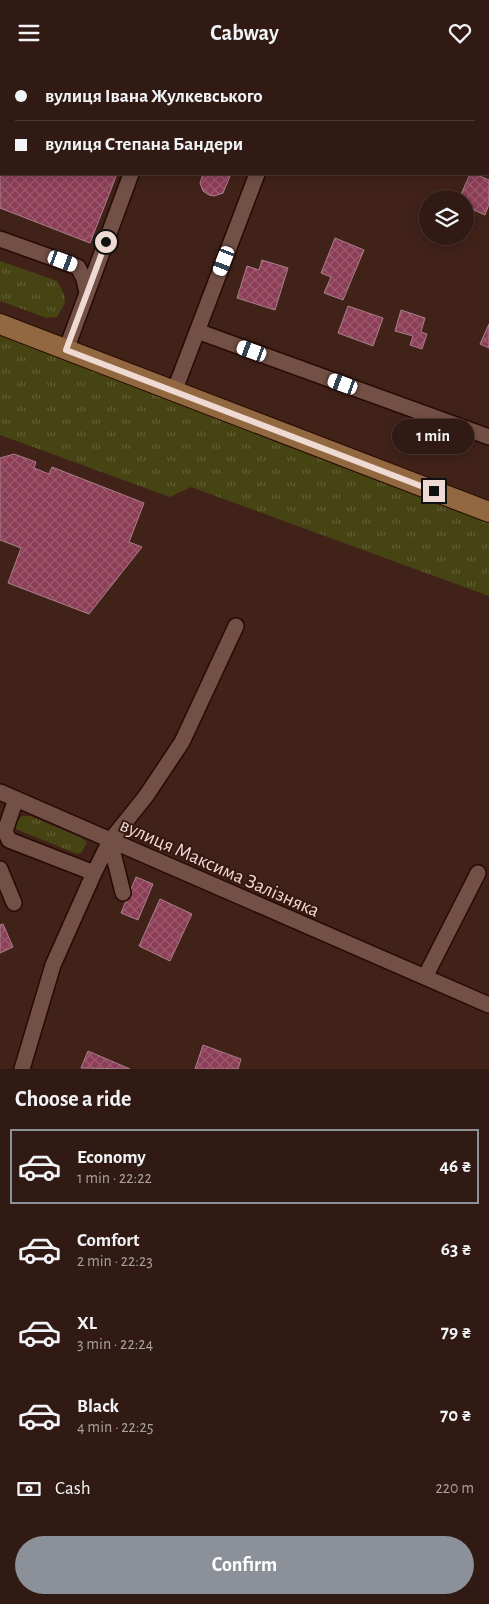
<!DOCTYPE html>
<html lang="en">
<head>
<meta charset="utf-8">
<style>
	body { margin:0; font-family:"Alegreya Sans",sans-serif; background:#3c2721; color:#f1f3f6; height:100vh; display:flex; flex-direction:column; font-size:19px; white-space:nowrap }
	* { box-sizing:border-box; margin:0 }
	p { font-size:16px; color:#a8a1a0 }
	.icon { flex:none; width:28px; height:28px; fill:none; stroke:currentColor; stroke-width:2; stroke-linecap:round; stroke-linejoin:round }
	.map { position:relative; height:1004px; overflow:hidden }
	.details { display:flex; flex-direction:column; background:#301a13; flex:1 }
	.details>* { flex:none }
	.hud { position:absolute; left:0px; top:0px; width:490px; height:110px; box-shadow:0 2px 12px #0003,0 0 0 1px #4b3833; display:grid; align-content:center; height:110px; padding:0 15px; background:#301a13 }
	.tools { position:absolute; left:419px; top:125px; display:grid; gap:10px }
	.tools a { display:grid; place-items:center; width:55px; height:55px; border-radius:50%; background:#301a13; box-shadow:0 2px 12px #0003,0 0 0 1px #4b3833; font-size:25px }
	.end { position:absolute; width:22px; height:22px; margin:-11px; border:6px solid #efdad3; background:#111; box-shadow:0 0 0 2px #111 }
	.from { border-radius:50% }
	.bubble { position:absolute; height:35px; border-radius:18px; background:#301a13; box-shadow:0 2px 12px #0003,0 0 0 1px #4b3833; font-size:16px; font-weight:700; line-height:35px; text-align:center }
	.car { position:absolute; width:15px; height:30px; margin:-15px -8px; border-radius:6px; box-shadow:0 0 4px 1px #0007; background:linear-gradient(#fff 24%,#345 0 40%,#fff 0 76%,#345 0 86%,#fff 0) }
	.hud b { display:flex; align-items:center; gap:18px; height:48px; font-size:19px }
	.hud b+b { border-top:1px solid #4b3833 }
	.hud i { width:12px; height:12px; background:#f1f3f6 }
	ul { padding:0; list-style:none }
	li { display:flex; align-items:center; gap:15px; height:75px; margin:0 10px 8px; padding:0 5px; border:2px solid transparent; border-radius:0px }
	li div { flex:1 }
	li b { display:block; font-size:19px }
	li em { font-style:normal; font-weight:700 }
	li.on { border-color:#8c9099 }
	li>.icon { width:45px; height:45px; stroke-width:1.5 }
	h2 { padding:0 15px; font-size:22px; line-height:60px }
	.pay { display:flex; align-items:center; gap:12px; height:55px; padding:0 15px; font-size:19px }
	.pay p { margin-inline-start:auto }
	.cta { display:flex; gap:10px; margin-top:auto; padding:10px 15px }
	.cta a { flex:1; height:58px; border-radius:30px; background:#8c9099; color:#fff; font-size:20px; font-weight:700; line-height:58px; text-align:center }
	header { display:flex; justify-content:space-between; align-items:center; height:65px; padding:0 15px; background:#301a13; font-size:22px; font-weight:700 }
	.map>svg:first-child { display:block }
	.grass { fill:url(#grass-tufts) }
	.building { fill:url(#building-cross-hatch); stroke:#a7808a }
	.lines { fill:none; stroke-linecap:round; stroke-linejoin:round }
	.minor-casing { stroke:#260a04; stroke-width:18 }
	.major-casing { stroke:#260a04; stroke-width:22 }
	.minor { stroke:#735046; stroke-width:15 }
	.major { stroke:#926840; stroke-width:20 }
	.route { stroke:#efdad3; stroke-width:6 }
	.labels { text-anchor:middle; stroke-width:4; stroke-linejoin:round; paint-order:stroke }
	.street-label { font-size:20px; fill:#efdad3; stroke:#361810 }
</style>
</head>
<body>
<header><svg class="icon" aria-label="menu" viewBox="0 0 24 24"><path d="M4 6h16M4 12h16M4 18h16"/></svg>Cabway<svg class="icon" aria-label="heart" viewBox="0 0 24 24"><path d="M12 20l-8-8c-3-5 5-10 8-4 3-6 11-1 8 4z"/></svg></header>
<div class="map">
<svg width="489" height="1004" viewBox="0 0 489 1004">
	<defs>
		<pattern id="grass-tufts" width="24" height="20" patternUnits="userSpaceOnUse" patternTransform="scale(1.25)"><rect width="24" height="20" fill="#474414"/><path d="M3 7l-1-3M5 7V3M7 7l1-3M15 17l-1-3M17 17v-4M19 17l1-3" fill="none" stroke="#625e35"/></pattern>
		<pattern id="building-cross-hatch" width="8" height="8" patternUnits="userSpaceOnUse" patternTransform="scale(1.25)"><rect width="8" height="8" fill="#8d3e57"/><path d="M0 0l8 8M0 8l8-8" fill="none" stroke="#9d596e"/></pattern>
	</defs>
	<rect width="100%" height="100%" fill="#402219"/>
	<!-- grass -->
	<path class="grass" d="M 0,196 L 57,216 L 64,229 L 65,238 L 57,252 L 47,253 L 0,236 Z
		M 0,266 L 489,449 L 489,531 L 191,422 L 170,432 L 0,370 Z
		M 22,751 L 30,751 L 82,773 L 87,777 L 82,787 L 77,789 L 16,764 L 16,757 Z"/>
	<!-- building -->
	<path class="building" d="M 0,0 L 16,0 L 15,1 L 1,1 L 1,5 Z
		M 59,0 L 89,0 L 89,1 L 58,1 Z
		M 123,0 L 147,0 L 147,1 L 123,1 Z
		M 0,44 L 1,44 L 1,109 L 117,109 L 90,178 L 0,143 Z
		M 203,109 L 231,109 L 223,128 L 214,131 L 209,130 L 203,126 L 200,118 Z
		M 470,109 L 475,109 L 489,115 L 489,139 L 485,150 L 465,141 L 465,134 L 459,134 Z
		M 335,173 L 364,185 L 343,235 L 324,228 L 331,212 L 321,208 Z
		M 262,195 L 288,203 L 275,245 L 237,233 L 247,201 L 259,205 Z
		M 348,241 L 383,253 L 373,281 L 338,268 Z
		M 401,245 L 425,253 L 421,267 L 427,269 L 422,284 L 410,280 L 413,271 L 395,266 Z
		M 489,259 L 489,283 L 480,279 Z
		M 14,389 L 36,397 L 34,403 L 49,409 L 52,402 L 144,438 L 129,477 L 142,482 L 89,549 L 8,518 L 21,483 L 0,475 L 0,393 Z
		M 136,812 L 153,819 L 138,855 L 121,848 Z
		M 160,834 L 192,849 L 170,896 L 139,881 Z
		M 3,859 L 13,882 L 0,888 L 0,860 Z
		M 203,980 L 241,994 L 238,1004 L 195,1004 Z
		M 88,986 L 130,1004 L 81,1003 Z"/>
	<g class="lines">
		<!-- minor casing -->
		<g class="minor-casing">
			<path id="minor" d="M 171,1 L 171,0
				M 297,1 L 298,0
				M 0,174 L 78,202 L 84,214 L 87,228
				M 197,266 L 489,372
				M 66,285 L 131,109
				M 174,327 L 257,109
				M 0,727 L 489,940
				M 16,734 L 5,766 L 9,775 L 94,808 L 110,776 L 146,731 L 182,677 L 236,561
				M 110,776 L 123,828
				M 0,804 L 14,838
				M 425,912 L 478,808
				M 22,1004 L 53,900 L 94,808"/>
		</g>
		<!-- major casing -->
		<g class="major-casing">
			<path id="major" d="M 0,259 L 489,447"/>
		</g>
		<!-- minor -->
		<use href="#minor" class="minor"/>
		<!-- major -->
		<use href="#major" class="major"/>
	</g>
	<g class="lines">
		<!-- route -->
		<path class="route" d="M 106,177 L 66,285 L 434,426"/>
	</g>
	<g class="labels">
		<!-- street labels -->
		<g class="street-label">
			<text transform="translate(220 802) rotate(24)" y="7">вулиця Максима Залізняка</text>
		</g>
	</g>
</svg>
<div class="tools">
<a><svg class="icon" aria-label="layers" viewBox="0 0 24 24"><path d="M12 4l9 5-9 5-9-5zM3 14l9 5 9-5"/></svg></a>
</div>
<i class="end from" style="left:106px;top:177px"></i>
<i class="end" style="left:434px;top:426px"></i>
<div class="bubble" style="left:392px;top:354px;width:82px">1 min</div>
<i class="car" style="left:63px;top:196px;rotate:110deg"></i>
<i class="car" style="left:224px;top:196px;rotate:201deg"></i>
<i class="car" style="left:252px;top:286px;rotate:290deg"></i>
<i class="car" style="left:343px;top:319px;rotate:290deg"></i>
<div class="hud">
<b><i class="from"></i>вулиця Івана Жулкевського</b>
<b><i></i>вулиця Степана Бандери</b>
</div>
</div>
<section class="details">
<h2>Choose a ride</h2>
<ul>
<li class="on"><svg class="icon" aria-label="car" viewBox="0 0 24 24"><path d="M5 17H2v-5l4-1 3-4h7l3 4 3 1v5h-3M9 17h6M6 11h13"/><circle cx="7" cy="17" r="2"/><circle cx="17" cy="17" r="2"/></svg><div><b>Economy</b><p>1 min · 22:22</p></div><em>46 ₴</em></li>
<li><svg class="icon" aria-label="car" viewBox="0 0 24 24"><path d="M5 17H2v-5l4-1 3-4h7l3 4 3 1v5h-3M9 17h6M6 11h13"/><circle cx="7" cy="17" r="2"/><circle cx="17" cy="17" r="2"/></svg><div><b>Comfort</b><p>2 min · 22:23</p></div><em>63 ₴</em></li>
<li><svg class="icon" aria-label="car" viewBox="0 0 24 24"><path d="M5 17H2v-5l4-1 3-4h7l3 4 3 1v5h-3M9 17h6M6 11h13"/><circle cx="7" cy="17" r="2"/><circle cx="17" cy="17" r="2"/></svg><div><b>XL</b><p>3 min · 22:24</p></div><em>79 ₴</em></li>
<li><svg class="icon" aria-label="car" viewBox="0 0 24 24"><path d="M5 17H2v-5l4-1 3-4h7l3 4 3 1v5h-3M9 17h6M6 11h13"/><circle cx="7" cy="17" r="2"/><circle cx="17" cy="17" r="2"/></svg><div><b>Black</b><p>4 min · 22:25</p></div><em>70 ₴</em></li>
</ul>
<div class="pay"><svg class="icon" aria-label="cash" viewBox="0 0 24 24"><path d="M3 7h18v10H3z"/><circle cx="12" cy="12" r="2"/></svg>Cash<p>220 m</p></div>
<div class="cta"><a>Confirm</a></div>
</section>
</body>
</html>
